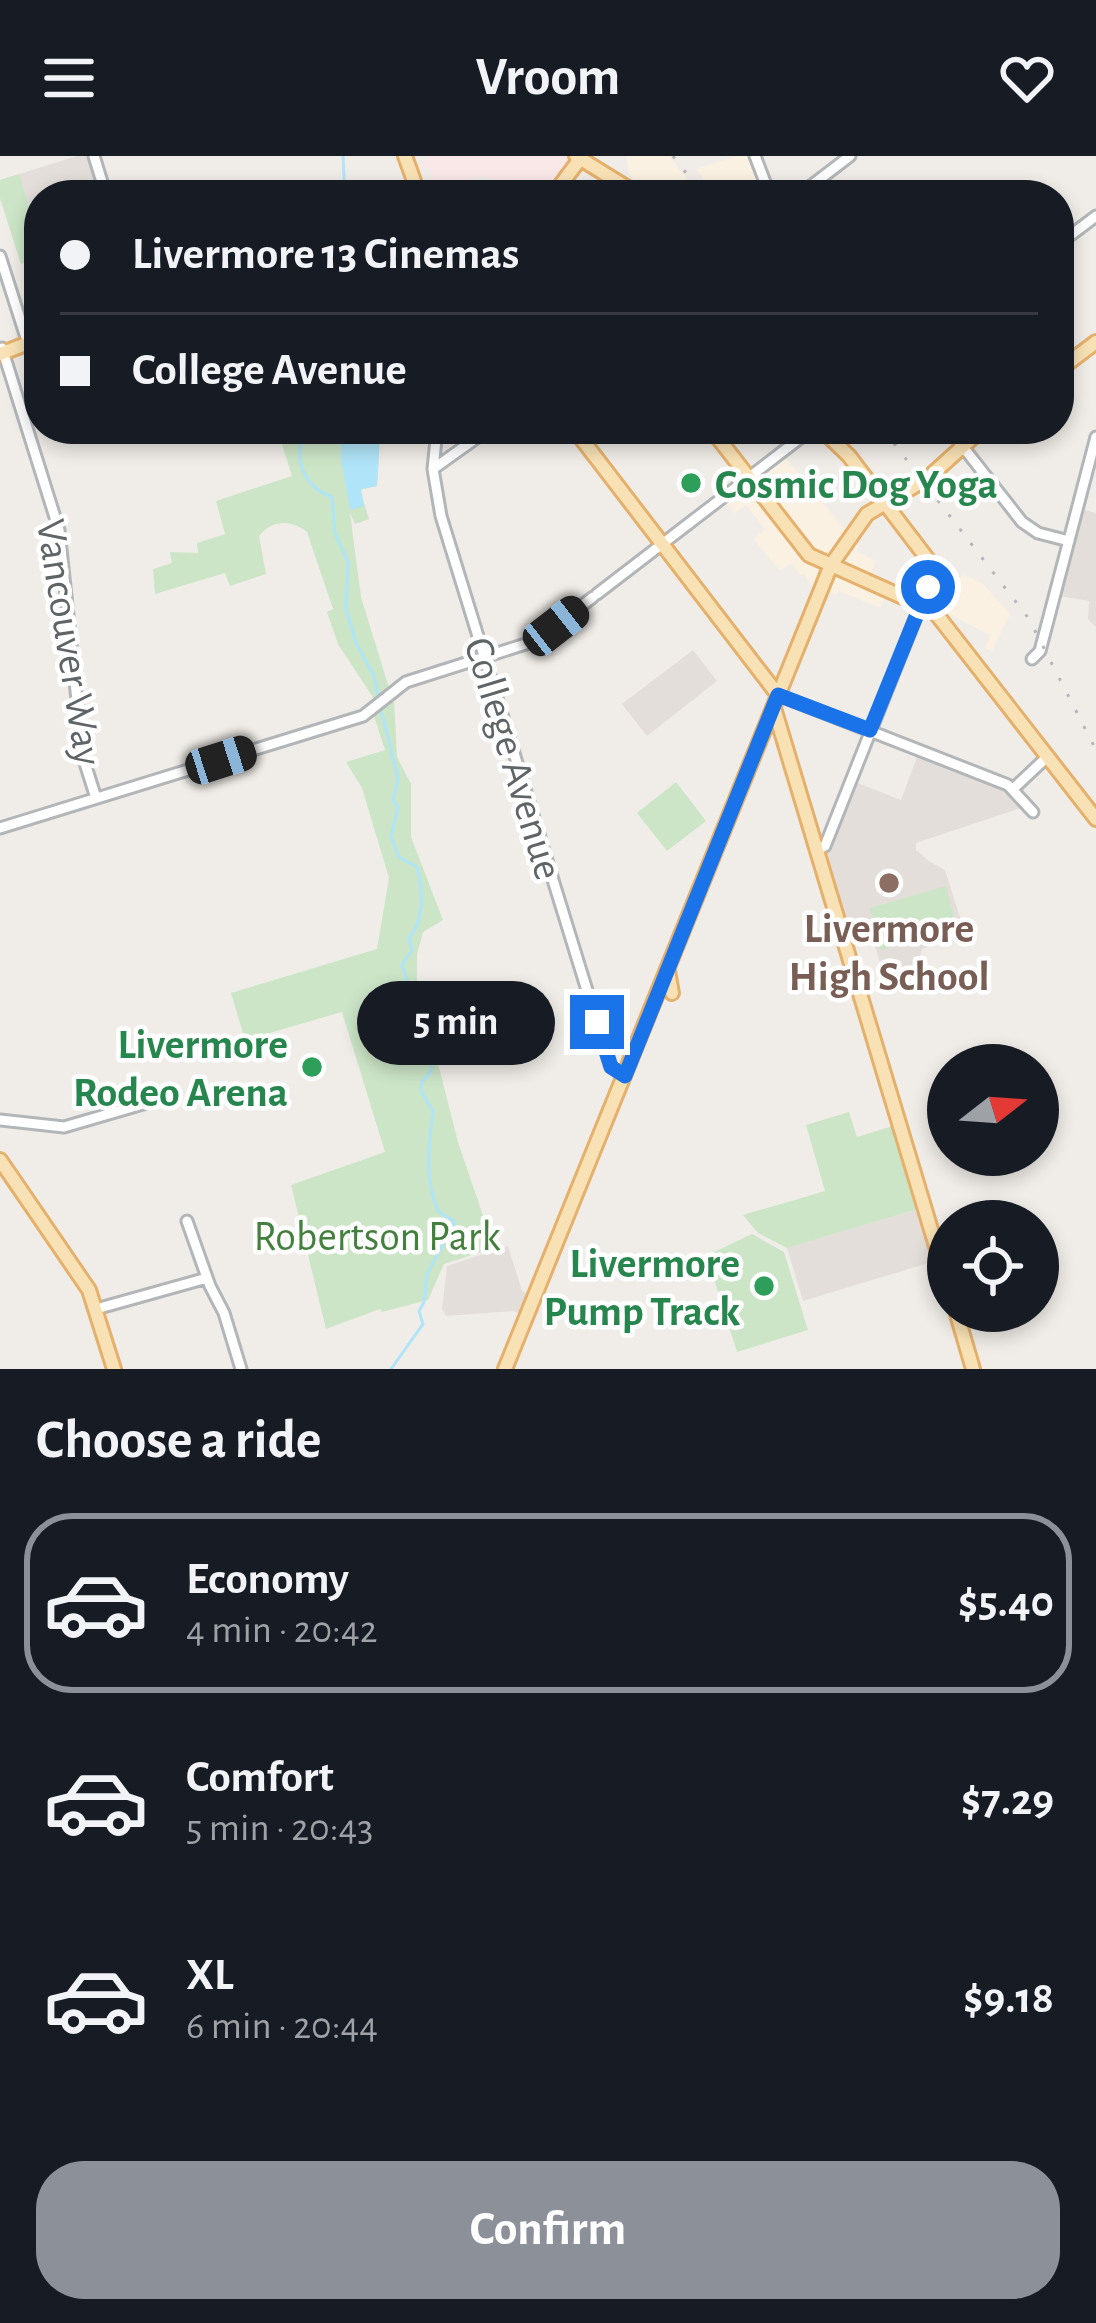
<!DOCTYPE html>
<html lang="en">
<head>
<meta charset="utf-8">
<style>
	body { margin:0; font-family:"Alegreya Sans",sans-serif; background:#242831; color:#f1f3f6; height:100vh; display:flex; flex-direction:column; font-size:45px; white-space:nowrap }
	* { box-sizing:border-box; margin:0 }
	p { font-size:39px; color:#9ea1a6 }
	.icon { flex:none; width:66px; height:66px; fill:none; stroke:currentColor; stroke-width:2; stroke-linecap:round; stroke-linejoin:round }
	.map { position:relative; height:1213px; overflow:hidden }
	.drawer { display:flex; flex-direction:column; background:#171b24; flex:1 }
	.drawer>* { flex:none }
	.guide { position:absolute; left:24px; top:24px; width:1050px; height:264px; border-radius:48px; box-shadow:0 6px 18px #0003; display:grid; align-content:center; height:264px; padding:0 36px; background:#171b24 }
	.needle { width:78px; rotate:73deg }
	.controls { position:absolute; left:927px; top:888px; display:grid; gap:24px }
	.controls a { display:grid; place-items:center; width:132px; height:132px; border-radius:50%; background:#171b24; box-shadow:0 6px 18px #0003; font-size:60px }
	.end { position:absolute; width:54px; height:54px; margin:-27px; border:15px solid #1a73e8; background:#fff; box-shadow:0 0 0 6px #fff }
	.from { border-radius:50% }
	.bubble { position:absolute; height:84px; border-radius:42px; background:#171b24; box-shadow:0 6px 18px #0003; font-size:39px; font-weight:700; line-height:84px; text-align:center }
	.car { position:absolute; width:36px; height:72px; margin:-36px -18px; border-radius:15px; box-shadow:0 0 9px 3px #0007; background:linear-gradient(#222 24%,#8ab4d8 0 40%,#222 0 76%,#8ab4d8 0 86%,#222 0) }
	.guide b { display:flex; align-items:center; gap:42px; height:114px; font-size:45px }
	.guide b+b { border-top:3px solid #363941 }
	.guide i { width:30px; height:30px; background:#f1f3f6 }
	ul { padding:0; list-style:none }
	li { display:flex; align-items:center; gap:36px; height:180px; margin:0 24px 18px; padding:0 12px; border:6px solid transparent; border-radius:48px }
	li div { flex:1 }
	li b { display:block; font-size:45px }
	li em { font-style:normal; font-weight:700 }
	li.active { border-color:#8c9099 }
	li>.icon { width:108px; height:108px; stroke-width:1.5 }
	h2 { padding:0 36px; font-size:54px; line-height:144px }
	.button { display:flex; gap:24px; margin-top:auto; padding:24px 36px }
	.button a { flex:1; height:138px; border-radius:48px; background:#8c9099; color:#fff; font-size:48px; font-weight:700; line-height:138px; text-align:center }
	header { display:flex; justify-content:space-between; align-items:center; height:156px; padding:0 36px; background:#171b24; font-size:54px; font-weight:700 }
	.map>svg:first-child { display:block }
	.commercial { fill:#fbf1e2 }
	.education { fill:#e3ded9 }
	.medical { fill:#fae7e8 }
	.green { fill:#cce5c7 }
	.water { fill:#b0e4f8 }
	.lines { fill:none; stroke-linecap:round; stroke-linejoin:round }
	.stream { stroke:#b0e4f8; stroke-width:3 }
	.minor-casing { stroke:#b3b6b9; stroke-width:15 }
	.major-casing { stroke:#e5b06c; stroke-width:18 }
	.minor { stroke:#fff; stroke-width:9 }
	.major { stroke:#f8e2b5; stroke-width:12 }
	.rail { stroke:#b5b6b7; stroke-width:3; stroke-dasharray:3 15; stroke-linecap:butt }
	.route { stroke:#1a73e8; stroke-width:15 }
	.leisure-dot { fill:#2e9e5b; stroke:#fff; stroke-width:4.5 }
	.education-dot { fill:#8d6e63; stroke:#fff; stroke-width:4.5 }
	.labels { text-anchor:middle; stroke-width:9; stroke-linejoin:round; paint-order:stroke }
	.leisure-label { font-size:42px; font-weight:bold; fill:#27864d; stroke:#fff; text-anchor:end }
	.street-label { font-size:42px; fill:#5f6467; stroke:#fff }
	.education-label { font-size:42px; font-weight:bold; fill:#785e54; stroke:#fff }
	.park-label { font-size:42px; fill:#44803d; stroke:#fff }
</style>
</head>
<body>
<header><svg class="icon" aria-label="menu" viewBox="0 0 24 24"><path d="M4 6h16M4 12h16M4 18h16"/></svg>Vroom<svg class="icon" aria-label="heart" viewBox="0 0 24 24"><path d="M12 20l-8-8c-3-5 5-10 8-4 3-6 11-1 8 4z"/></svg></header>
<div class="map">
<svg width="1096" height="1213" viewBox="0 0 1096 1213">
	<rect width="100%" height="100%" fill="#f0ede8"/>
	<!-- commercial -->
	<path class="commercial" d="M 626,0 L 669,0 L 699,39 L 643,39 L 629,17 Z
		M 737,0 L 751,0 L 764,39 L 716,39 L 696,13 Z
		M 783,299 L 847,376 L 845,380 L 858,390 L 856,395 L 876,405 L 866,428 L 886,437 L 881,452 L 839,435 L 837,439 L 818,432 L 816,437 L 804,418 L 801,419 L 791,407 L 780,415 L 754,383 L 765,373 L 746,349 L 734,357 L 724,344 Z
		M 963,419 L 982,427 L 1010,458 L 992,495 L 985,492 L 990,479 L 926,446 L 932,428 L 954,436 Z"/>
	<!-- education -->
	<path class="education" d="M 77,0 L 91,0 L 104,39 L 39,39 L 39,103 L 21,108 L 0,42 L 0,24 Z
		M 1082,353 L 1096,357 L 1096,471 L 1088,463 L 1089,445 L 1059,440 Z
		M 693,494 L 717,525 L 647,580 L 622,548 Z
		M 918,598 L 1002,632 L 1021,652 L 916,687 L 916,694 L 929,705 L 945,714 L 965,777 L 922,793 L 919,804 L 922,819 L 887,829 L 866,762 L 844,768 L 817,694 L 855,626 L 901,644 Z
		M 918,1053 L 935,1105 L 803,1145 L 787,1092 Z
		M 508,1090 L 522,1135 L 529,1139 L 522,1158 L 513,1155 L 446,1160 L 442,1153 L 447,1110 Z"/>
	<!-- medical -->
	<path class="medical" d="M 433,0 L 564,0 L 571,10 L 547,39 L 501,39 L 485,19 L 437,34 L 430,11 L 416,15 L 414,9 Z"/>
	<!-- green -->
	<path class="green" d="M 19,18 L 39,82 L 39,103 L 21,108 L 0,42 L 0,24 Z
		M 277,273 L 407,273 L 406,281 L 380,280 L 377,330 L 360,334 L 369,363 L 355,368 L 350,357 L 361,441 L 389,532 L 376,546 L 338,488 L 327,456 L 333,453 L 307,376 C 290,363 272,364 259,380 L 266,418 L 230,430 L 225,417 L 155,438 L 153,413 L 172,407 L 170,396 L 198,397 L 197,387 L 225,378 L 216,345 L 292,320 Z
		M 394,543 L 397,601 L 411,628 L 411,681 L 443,764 L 423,776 L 417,798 L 417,825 L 458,986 L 494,1092 L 444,1108 L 428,1144 L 382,1156 L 380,1153 L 326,1173 L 291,1029 L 385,996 L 342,856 L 245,884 L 231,837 L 377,793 L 389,722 L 362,632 L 346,606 L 385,594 L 374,560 Z
		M 676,626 L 706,665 L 667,695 L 637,657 Z
		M 946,730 L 955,765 C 928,773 908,786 881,794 L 870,752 Z
		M 849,956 L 857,981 L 893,970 L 918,1053 L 787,1092 L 758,1077 L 743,1059 L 825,1035 L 806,969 Z
		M 752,1078 L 784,1096 L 808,1174 L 737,1196 L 710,1110 L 714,1096 Z"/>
	<!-- water -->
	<path class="water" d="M 341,273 L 407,273 L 406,281 L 380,280 L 377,330 L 361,333 L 364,350 L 350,354 L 341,302 Z"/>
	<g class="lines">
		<!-- stream -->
		<path class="stream" d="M 343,0 L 345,39
			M 307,273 C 290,300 304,331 332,341 L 335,377 L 348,406 L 346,453 L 356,487 L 374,520 L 379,544
			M 381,553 L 398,623 L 393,644 L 398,651 L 391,681 L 399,701 L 417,711 C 423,734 425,764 409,782 L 412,794 L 402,809 L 432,896 L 431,915 L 422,926 L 421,935 L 433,955 C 429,989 424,1022 438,1055 L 455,1066 L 427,1118 L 424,1146 L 419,1155 L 423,1168 L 391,1213"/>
		<!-- minor casing -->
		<g class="minor-casing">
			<path id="minor" d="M 94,0 L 106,39
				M 755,0 L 770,39
				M 799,39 L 850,0
				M 1059,88 L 1096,60
				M 0,100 L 28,188
				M 2,192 L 59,374 L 83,601 L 96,642
				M 437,273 L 433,313 L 441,360 L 606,896 L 611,911 L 625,920
				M 949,273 L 1022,366 L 1038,377 L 1069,385
				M 433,313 L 489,273
				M 597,438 L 812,273
				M 1032,503 L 1040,495 L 1096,281
				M 778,539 L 1008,629 L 1033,656
				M 1013,633 L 1047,601
				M 0,672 L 363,560 L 406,526 L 538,484 L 593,441
				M 817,694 L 825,690 L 920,451
				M 0,964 L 64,971 L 167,941
				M 187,1065 L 210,1130 L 224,1157 L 241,1213
				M 96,1153 L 207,1122"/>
		</g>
		<!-- major casing -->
		<g class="major-casing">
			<path id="major" d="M 405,0 L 419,39
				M 576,0 L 639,39
				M 553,39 L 580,3
				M 0,198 L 39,183
				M 1059,214 L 1096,186
				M 574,273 L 778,539
				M 711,273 L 809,399 L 934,455 L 1096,663
				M 821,273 L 849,300 L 929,405 L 932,416 L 920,450
				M 774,552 L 948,1130
				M 668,815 L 672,837
				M 0,1004 L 89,1134 L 114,1213
				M 956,1155 L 973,1213
				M 505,1213 L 831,409 L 867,358 L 928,322 L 982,273"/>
		</g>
		<!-- minor -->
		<use href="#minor" class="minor"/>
		<!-- major -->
		<use href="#major" class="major"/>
		<!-- rail -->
		<path class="rail" d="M 673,0 L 703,39
			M 883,273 L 1029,463 L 1096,594"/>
	</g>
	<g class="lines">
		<!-- route -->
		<path class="route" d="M 597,866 L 611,911 L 625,920 L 778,539 L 870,574 L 928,431"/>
	</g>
	<!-- markers -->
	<g class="leisure-dot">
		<circle cx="691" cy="327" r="12"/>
		<circle cx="312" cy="911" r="12"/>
		<circle cx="764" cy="1130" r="12"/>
	</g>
	<circle class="education-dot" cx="889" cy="727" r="12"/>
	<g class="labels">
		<!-- leisure labels -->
		<g class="leisure-label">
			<text x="715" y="342" text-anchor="start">Cosmic Dog Yoga</text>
			<text x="288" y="902">Livermore<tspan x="288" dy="48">Rodeo Arena</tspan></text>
			<text x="740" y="1121">Livermore<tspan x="740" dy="48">Pump Track</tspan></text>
		</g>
		<!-- street labels -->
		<g class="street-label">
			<text transform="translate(71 486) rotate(81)" y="15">Vancouver Way</text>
			<text transform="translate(515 602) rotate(73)" y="15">College Avenue</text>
		</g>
		<!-- education labels -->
		<g class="education-label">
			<text x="889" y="786">Livermore<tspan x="889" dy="48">High School</tspan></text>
		</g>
		<!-- park labels -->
		<g class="park-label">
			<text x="377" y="1094">Robertson Park</text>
		</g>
	</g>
</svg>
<div class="controls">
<a><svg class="needle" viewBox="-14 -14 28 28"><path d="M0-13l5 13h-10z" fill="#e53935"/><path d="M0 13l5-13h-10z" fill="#9ea1a6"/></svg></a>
<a><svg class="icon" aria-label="locate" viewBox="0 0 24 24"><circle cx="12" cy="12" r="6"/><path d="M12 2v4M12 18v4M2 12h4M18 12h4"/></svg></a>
</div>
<i class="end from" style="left:928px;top:431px"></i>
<i class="end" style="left:597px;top:866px"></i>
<div class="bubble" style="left:357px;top:825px;width:198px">5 min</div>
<i class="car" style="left:556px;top:470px;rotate:52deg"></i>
<i class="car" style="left:221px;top:604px;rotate:72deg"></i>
<div class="guide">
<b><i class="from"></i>Livermore 13 Cinemas</b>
<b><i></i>College Avenue</b>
</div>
</div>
<section class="drawer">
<h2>Choose a ride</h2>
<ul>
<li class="active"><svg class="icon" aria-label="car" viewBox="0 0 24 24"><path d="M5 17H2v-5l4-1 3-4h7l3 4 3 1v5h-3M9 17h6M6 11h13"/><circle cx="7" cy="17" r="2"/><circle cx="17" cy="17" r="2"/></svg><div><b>Economy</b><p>4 min · 20:42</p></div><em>$5.40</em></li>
<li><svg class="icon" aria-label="car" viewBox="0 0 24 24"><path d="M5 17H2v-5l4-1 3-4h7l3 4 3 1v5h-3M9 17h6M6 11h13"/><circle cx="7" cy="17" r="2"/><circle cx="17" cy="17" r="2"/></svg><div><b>Comfort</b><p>5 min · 20:43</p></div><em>$7.29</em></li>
<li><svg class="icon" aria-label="car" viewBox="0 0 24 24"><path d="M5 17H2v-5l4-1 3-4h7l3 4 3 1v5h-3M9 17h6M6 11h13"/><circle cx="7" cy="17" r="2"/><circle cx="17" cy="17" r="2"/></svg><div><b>XL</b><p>6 min · 20:44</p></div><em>$9.18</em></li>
</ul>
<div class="button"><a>Confirm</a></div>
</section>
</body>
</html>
